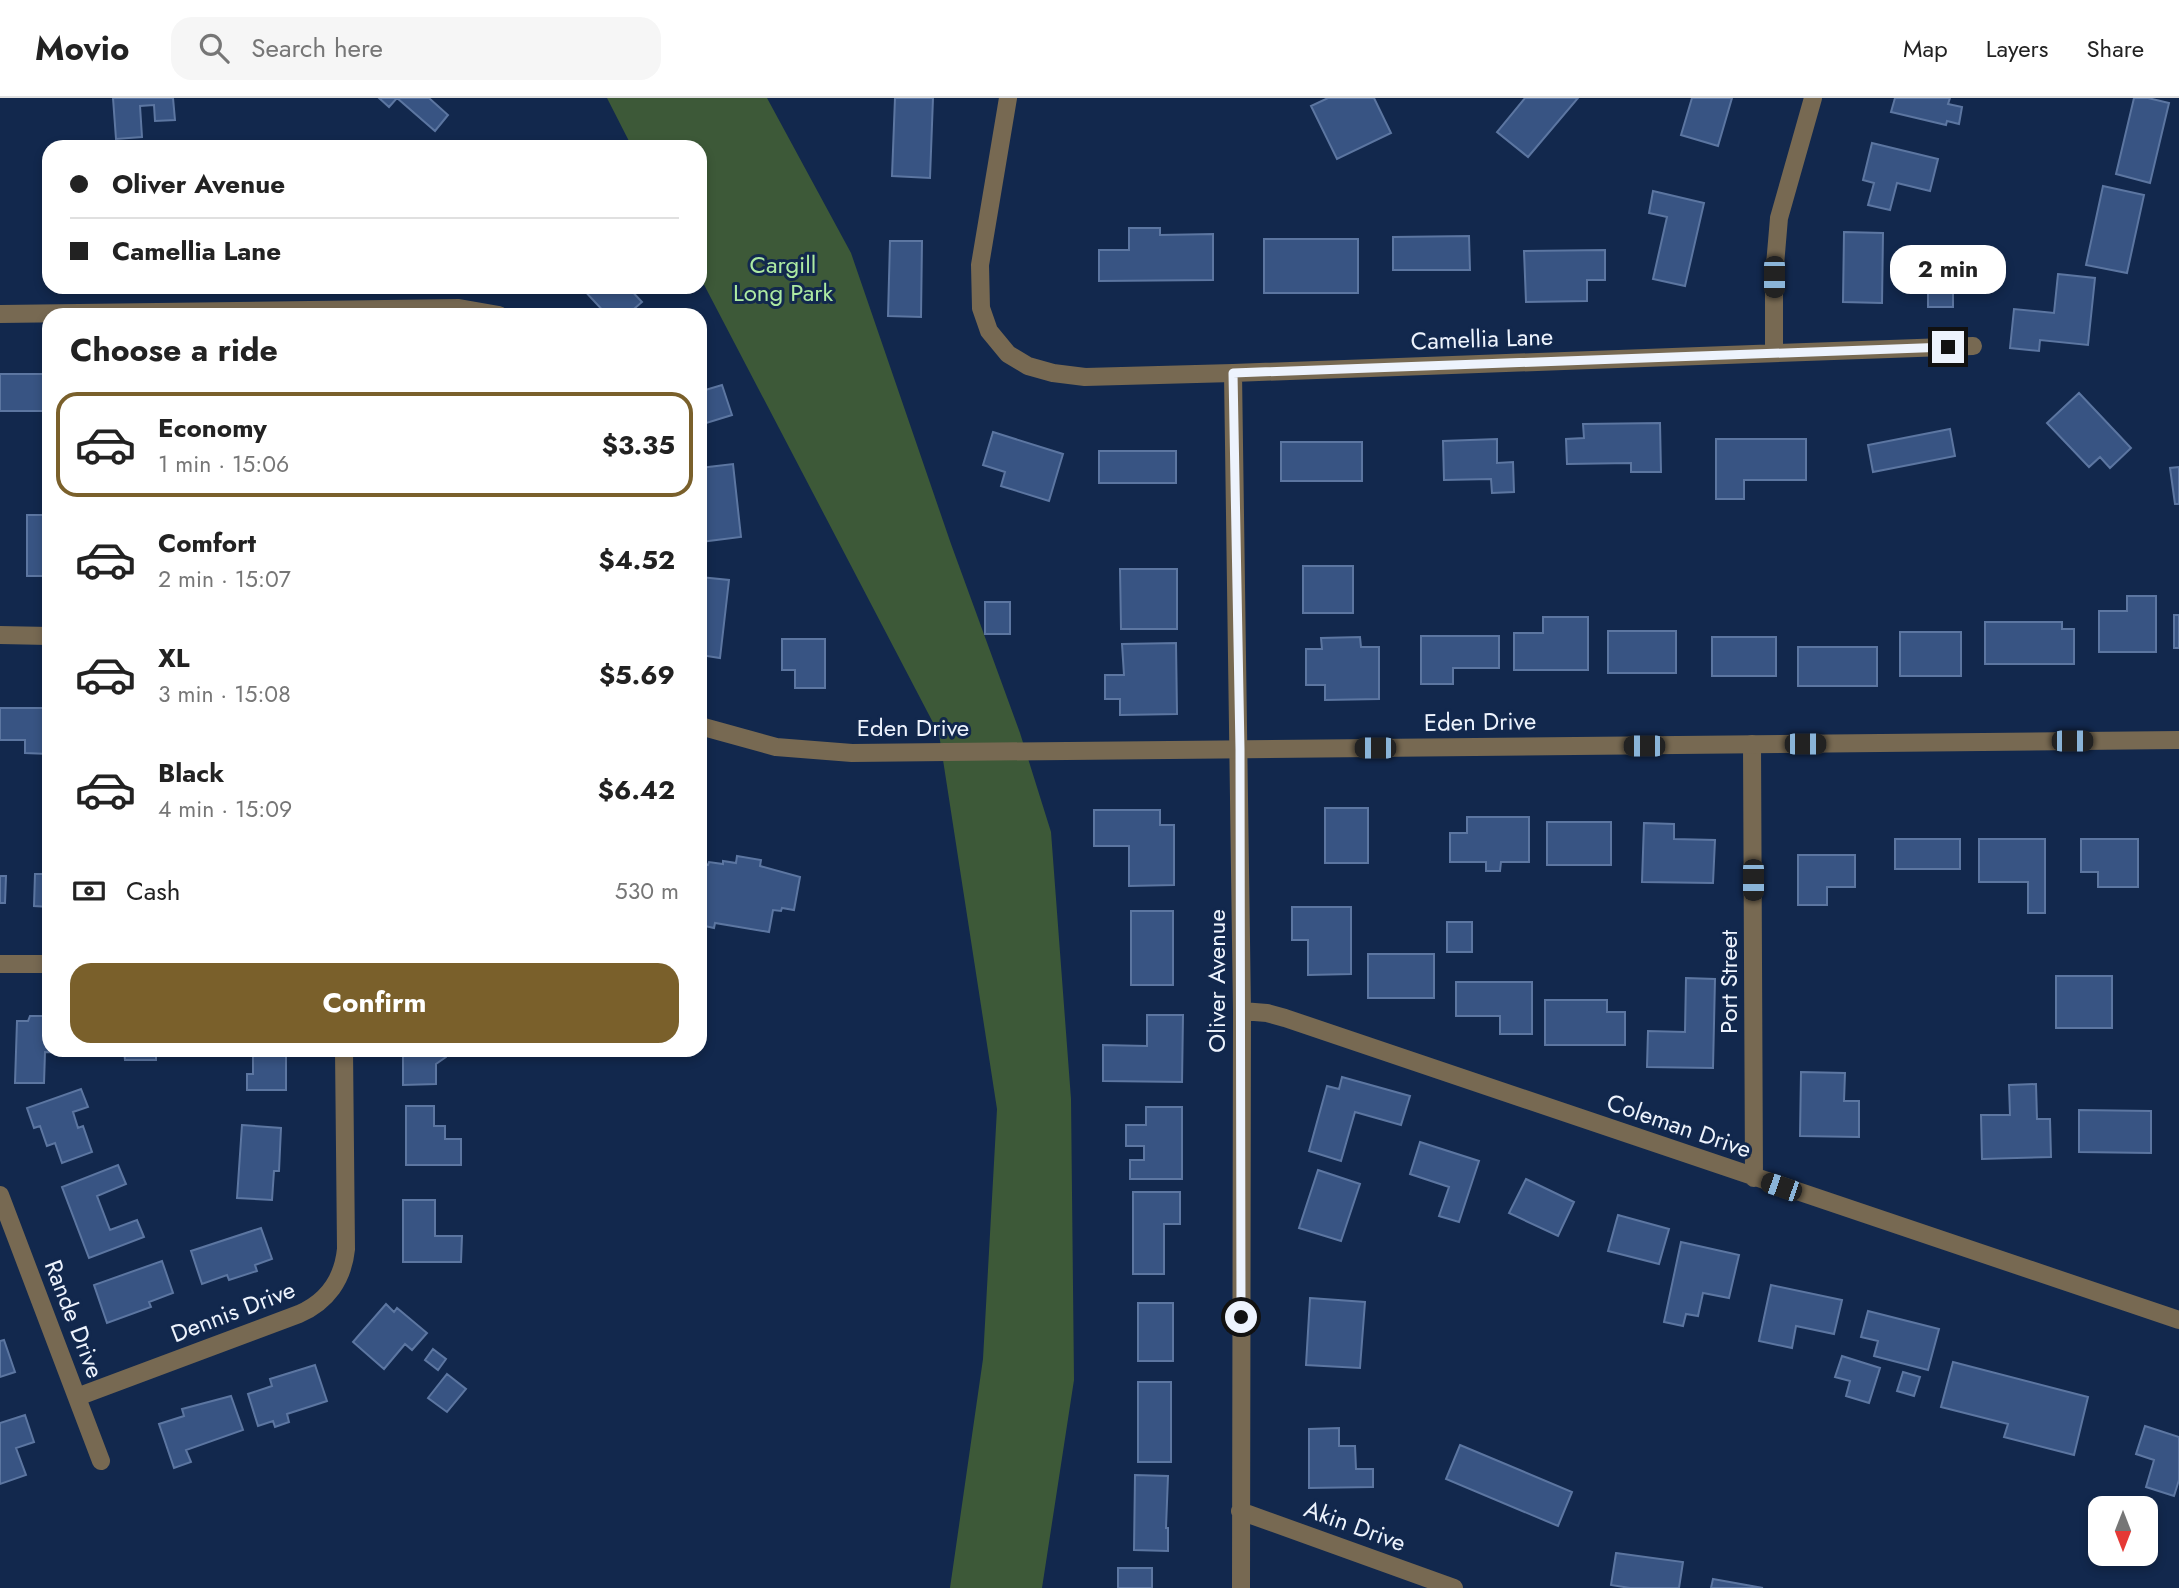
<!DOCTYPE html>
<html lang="en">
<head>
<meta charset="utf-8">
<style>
	body { margin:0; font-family:Jost,sans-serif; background:#f6f6f6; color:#222; height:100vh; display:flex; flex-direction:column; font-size:26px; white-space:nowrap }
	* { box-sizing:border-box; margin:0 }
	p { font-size:23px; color:#767676 }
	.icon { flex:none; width:38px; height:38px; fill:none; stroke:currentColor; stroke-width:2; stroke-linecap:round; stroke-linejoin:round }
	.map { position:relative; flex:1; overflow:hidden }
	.sheet { position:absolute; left:42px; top:210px; width:665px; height:749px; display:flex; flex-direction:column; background:#fff; border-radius:21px; box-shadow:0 4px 10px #0003 }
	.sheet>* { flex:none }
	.banner { position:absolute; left:42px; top:42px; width:665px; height:154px; border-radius:21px; box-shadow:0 4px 10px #0003; display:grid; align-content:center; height:154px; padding:0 28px; background:#fff }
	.needle { width:46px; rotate:180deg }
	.buttons { position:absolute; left:2088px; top:1398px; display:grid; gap:14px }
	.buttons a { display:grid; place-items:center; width:70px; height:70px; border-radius:14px; background:#fff; box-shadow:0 4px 10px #0003; font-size:35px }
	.end { position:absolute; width:32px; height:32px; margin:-16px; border:9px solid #edf3fd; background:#111; box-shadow:0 0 0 4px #111 }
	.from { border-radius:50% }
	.bubble { position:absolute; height:49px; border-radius:21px; background:#fff; box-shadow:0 4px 10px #0003; font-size:23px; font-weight:700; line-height:49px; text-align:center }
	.car { position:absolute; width:21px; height:42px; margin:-21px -10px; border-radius:9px; box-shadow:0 0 5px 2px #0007; background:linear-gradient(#222 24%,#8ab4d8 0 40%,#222 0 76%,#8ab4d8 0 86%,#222 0) }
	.banner b { display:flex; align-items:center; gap:24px; height:66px; font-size:26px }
	.banner b+b { border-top:2px solid #e0e0e0 }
	.banner i { width:18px; height:18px; background:#222 }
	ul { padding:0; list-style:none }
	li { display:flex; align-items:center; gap:21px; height:105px; margin:0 14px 10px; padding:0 14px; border:4px solid transparent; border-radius:21px }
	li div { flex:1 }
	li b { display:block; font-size:26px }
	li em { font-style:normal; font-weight:700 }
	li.on { border-color:#7a602b }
	li>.icon { width:63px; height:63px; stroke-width:1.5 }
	h2 { padding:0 28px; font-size:32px; line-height:84px }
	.pay { display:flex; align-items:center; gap:18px; height:77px; padding:0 28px; font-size:26px }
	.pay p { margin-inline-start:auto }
	.primary-button { display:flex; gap:14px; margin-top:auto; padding:14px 28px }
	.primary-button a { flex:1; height:80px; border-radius:21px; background:#7a602b; color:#fff; font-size:28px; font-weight:700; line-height:80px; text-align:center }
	header { display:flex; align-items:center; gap:42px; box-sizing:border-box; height:98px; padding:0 35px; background:#fff; border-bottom:2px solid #e0e0e0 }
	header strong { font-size:33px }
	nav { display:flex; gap:38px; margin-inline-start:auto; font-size:24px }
	.search { width:490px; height:63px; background:#f6f6f6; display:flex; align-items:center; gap:18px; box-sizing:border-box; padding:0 24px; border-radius:21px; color:#767676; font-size:26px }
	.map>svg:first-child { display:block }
	.green { fill:#3d5938 }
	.building { fill:#385483; stroke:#5c76a1; stroke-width:2 }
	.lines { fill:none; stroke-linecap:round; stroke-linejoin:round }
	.minor { stroke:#776952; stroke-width:18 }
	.tertiary { stroke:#776952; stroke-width:18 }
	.route { stroke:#edf3fd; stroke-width:9 }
	.labels { text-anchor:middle; stroke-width:6; stroke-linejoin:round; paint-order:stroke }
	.park-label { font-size:24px; fill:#adeaa2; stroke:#12284d }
	.street-label { font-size:24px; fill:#edf3fd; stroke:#12284d }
</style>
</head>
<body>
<header>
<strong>Movio</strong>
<div class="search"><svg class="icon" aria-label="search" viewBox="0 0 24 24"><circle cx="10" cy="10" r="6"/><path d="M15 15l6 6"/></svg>Search here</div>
<nav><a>Map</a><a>Layers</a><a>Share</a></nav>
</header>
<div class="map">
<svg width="2179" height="1490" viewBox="0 0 2179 1490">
	<rect width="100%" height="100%" fill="#12284d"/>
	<!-- green -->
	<path class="green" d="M 607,0 L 767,0 L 851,155 L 951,446 L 1020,635 L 1051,734 L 1071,1001 L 1074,1282 L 1042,1490 L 950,1490 L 983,1261 L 997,1011 L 939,636 L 700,179 L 700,49 L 632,49 Z"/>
	<!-- building -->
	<path class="building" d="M 113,0 L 173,0 L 175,22 L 155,23 L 154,7 L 140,8 L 142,39 L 116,41 Z
		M 379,0 L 429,0 L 448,17 L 435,33 L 397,0 L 389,9 Z
		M 895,0 L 933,0 L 930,80 L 892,78 Z
		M 1328,0 L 1374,0 L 1391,35 L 1337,61 L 1311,8 Z
		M 1525,0 L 1578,0 L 1528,59 L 1497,34 Z
		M 1692,0 L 1732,0 L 1718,48 L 1681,37 Z
		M 1895,0 L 1950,0 L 1948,6 L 1962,9 L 1959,26 L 1947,23 L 1946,27 L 1891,14 Z
		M 2134,0 L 2148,0 L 2169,5 L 2150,85 L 2116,76 Z
		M 1872,45 L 1938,61 L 1930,93 L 1897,85 L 1890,112 L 1868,107 L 1874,85 L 1863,82 Z
		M 2103,88 L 2144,97 L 2127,175 L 2086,167 Z
		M 1653,93 L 1704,105 L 1685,188 L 1653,181 L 1667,119 L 1649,115 Z
		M 1129,130 L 1160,130 L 1160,137 L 1213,136 L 1213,182 L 1099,183 L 1099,152 L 1129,152 Z
		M 1844,134 L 1883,135 L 1882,205 L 1843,204 Z
		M 1469,138 L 1470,172 L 1393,172 L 1393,139 Z
		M 1264,141 L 1358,141 L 1358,195 L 1264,195 Z
		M 890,143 L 922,143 L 921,219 L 888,218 Z
		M 1605,152 L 1605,182 L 1587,182 L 1587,203 L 1526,204 L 1524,153 Z
		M 2058,176 L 2095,180 L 2088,247 L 2040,242 L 2039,253 L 2010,250 L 2014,211 L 2054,215 Z
		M 1928,183 L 1953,183 L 1953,209 L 1928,209 Z
		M 581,189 L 628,189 L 642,204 L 627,217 L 607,217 Z
		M 0,276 L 49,276 L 49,313 L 0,313 Z
		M 722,287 L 732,317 L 700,327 L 700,288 L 702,293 Z
		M 2079,295 L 2131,350 L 2110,370 L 2100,359 L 2089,369 L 2047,325 Z
		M 1660,325 L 1661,374 L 1631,374 L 1631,365 L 1567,366 L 1566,341 L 1584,340 L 1583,326 Z
		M 1950,331 L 1955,358 L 1873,374 L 1868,347 Z
		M 993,334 L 1063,356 L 1049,403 L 1001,388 L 1005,374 L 983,367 Z
		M 1497,341 L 1497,365 L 1513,364 L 1514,394 L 1492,395 L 1491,381 L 1444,382 L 1443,343 Z
		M 1716,341 L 1806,341 L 1806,382 L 1744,382 L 1744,401 L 1716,401 Z
		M 1281,344 L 1362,344 L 1362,383 L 1281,383 Z
		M 1099,353 L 1176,353 L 1176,385 L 1099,385 Z
		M 733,366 L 741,439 L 700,444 L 700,370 Z
		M 2179,369 L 2179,406 L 2175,406 L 2170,370 Z
		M 27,417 L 49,417 L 49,478 L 27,478 Z
		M 1303,468 L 1353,468 L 1353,515 L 1303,515 Z
		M 1120,471 L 1177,471 L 1177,531 L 1121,531 Z
		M 700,479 L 729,482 L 720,560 L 700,557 Z
		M 2127,498 L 2156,498 L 2156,554 L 2099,554 L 2099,513 L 2127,513 Z
		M 985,504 L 1010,504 L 1010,536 L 985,536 Z
		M 2174,517 L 2179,517 L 2179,550 L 2174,550 Z
		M 1543,519 L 1588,519 L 1588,572 L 1514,572 L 1514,535 L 1543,535 Z
		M 1985,524 L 2062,524 L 2062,531 L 2074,531 L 2074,566 L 1985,566 Z
		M 1608,533 L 1676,533 L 1676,575 L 1608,575 Z
		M 1900,534 L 1961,534 L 1961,578 L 1900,578 Z
		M 1421,538 L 1499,538 L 1499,570 L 1453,570 L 1453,586 L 1421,586 Z
		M 1360,539 L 1361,549 L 1379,549 L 1379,601 L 1325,602 L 1325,587 L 1306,587 L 1306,551 L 1322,551 L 1321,540 Z
		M 1712,539 L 1776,539 L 1776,578 L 1712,578 Z
		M 782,541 L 825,541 L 825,590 L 795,590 L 795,572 L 782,572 Z
		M 1176,545 L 1177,616 L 1120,617 L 1120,601 L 1105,601 L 1105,577 L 1124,577 L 1122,546 Z
		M 1798,549 L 1877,549 L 1877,588 L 1798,588 Z
		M 0,610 L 49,610 L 49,656 L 25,655 L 25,642 L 0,642 Z
		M 1325,710 L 1368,710 L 1368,765 L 1325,765 Z
		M 1094,712 L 1160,712 L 1160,727 L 1174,727 L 1174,787 L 1129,788 L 1129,748 L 1094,748 Z
		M 1467,719 L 1529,719 L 1529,764 L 1501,764 L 1500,773 L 1486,773 L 1486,764 L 1450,764 L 1450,735 L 1467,735 Z
		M 1547,724 L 1611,724 L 1611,767 L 1547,767 Z
		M 1644,725 L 1674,726 L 1674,741 L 1715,742 L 1713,785 L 1642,784 Z
		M 1895,741 L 1960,741 L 1960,771 L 1895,771 Z
		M 1979,741 L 2045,741 L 2045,815 L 2028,815 L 2028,784 L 1979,784 Z
		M 2081,741 L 2138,741 L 2138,789 L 2098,789 L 2098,774 L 2081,774 Z
		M 1798,757 L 1855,757 L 1855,789 L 1827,789 L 1827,807 L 1798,807 Z
		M 737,758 L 761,762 L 760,768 L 800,779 L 794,812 L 782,810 L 781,813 L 773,812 L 769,834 L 715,825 L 714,830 L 700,827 L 700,765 L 708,767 L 709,764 L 723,766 L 723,763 L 736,765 Z
		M 35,776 L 49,776 L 49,809 L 34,808 Z
		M 0,778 L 6,778 L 5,805 L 0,805 Z
		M 1292,809 L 1351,809 L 1351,876 L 1308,877 L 1308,842 L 1292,842 Z
		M 1131,813 L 1173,813 L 1173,887 L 1131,887 Z
		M 1447,824 L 1472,824 L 1472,854 L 1447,854 Z
		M 1368,856 L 1434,856 L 1434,900 L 1368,900 Z
		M 2056,878 L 2112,878 L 2112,930 L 2056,930 Z
		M 1686,880 L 1715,881 L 1713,970 L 1647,969 L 1648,933 L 1685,934 Z
		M 1456,884 L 1532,884 L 1532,936 L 1500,936 L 1500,918 L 1456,918 Z
		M 1545,902 L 1607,902 L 1607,914 L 1625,914 L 1625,947 L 1545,947 Z
		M 1147,917 L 1183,917 L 1182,984 L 1103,983 L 1103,947 L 1147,948 Z
		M 30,918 L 49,918 L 49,952 L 79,952 L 79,955 L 45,954 L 44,985 L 15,985 L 17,923 L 28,923 Z
		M 124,952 L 202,952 L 202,953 L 156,954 L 156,962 L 125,962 Z
		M 253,952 L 286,952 L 286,992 L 247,992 L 247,976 L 253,976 Z
		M 398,952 L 446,952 L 446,959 L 436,966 L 436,986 L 403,987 L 403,956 L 398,956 Z
		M 1801,974 L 1845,975 L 1844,1003 L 1859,1003 L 1859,1039 L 1800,1038 Z
		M 1342,979 L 1410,998 L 1401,1027 L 1355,1014 L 1341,1063 L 1309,1053 L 1327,988 L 1339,991 Z
		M 2036,986 L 2037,1021 L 2050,1021 L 2051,1059 L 1982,1061 L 1981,1017 L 2010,1017 L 2009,987 Z
		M 81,991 L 88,1009 L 73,1014 L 78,1030 L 83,1028 L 92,1054 L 62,1065 L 55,1045 L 47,1048 L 40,1028 L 34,1030 L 27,1010 Z
		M 406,1008 L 434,1008 L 434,1028 L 445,1028 L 445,1041 L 461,1041 L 461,1067 L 406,1067 Z
		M 1146,1009 L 1182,1009 L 1182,1081 L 1130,1081 L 1130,1062 L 1144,1062 L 1144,1048 L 1126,1048 L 1126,1027 L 1146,1027 Z
		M 2079,1012 L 2151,1013 L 2151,1055 L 2079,1054 Z
		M 242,1027 L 281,1030 L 279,1073 L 274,1073 L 272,1102 L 237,1100 Z
		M 1420,1044 L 1479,1063 L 1459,1124 L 1439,1118 L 1449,1089 L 1410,1076 Z
		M 118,1067 L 126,1086 L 97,1098 L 110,1132 L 137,1122 L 144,1139 L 89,1160 L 62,1089 Z
		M 1318,1072 L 1360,1086 L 1341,1143 L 1299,1130 Z
		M 1526,1081 L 1574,1104 L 1558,1138 L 1509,1115 Z
		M 1133,1094 L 1180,1094 L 1180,1126 L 1164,1126 L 1164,1176 L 1133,1176 Z
		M 403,1102 L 435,1102 L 435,1138 L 462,1138 L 461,1164 L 403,1164 Z
		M 1618,1117 L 1669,1131 L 1659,1166 L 1608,1153 Z
		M 261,1130 L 272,1161 L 255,1167 L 257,1173 L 229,1182 L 227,1177 L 202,1186 L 191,1153 Z
		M 1681,1144 L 1739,1157 L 1729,1200 L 1703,1195 L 1698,1218 L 1686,1216 L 1683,1228 L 1664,1224 Z
		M 162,1163 L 173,1195 L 149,1204 L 151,1209 L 107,1225 L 94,1187 Z
		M 1771,1187 L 1842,1202 L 1834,1236 L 1796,1228 L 1792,1250 L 1759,1243 Z
		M 1310,1200 L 1365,1204 L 1360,1270 L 1306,1267 Z
		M 1138,1205 L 1173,1205 L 1173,1263 L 1138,1263 Z
		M 386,1206 L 394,1214 L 397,1210 L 427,1235 L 412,1252 L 405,1246 L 384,1271 L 353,1244 Z
		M 1868,1213 L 1939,1231 L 1928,1272 L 1874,1258 L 1878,1243 L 1861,1239 Z
		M 4,1242 L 15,1274 L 0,1279 L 0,1243 Z
		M 433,1251 L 446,1261 L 438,1272 L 425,1262 Z
		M 1842,1258 L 1880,1270 L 1869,1305 L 1846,1298 L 1850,1283 L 1835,1279 Z
		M 1953,1264 L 2088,1299 L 2074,1357 L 2004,1339 L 2008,1326 L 1941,1309 Z
		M 315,1267 L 327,1303 L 287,1316 L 289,1324 L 275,1329 L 273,1323 L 258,1328 L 248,1296 L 272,1288 L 270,1281 Z
		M 1903,1274 L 1920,1279 L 1914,1298 L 1897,1293 Z
		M 447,1276 L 466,1291 L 447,1314 L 428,1300 Z
		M 1138,1284 L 1171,1284 L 1171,1364 L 1138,1364 Z
		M 231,1298 L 243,1332 L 186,1352 L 191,1364 L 174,1370 L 159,1326 L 184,1318 L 182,1311 Z
		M 25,1317 L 34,1344 L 16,1350 L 26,1377 L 0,1386 L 0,1325 Z
		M 2145,1328 L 2179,1339 L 2179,1382 L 2174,1398 L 2146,1389 L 2154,1362 L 2136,1356 Z
		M 1339,1330 L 1339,1348 L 1355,1348 L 1356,1371 L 1373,1371 L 1373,1389 L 1309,1390 L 1309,1331 Z
		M 1460,1347 L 1572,1394 L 1558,1428 L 1446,1381 Z
		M 1135,1377 L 1168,1378 L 1166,1430 L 1168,1430 L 1168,1453 L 1134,1452 Z
		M 1616,1455 L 1683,1464 L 1679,1490 L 1630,1490 L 1611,1487 Z
		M 1118,1470 L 1152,1470 L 1152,1490 L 1118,1490 Z
		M 1713,1481 L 1763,1490 L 1711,1490 Z"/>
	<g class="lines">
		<!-- minor -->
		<path class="minor" d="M 1008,0 L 980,167 L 981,210 L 989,233 L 1008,256 L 1028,268 L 1053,275 L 1085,279 L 1233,275 L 1973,248
			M 0,216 L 459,210 L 499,217
			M 1774,254 L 1774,179 L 1779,120 L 1813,0
			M 1233,275 L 1242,913 L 1241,1490
			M 1752,646 L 1754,1080
			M 0,866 L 49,866
			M 1242,913 L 1267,915 L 1285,920 L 2179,1222
			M 0,1097 L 101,1363
			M 77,1299 L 299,1216 C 327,1204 343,1181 346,1151 L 344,952
			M 1240,1413 L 1454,1490"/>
		<!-- tertiary -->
		<path class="tertiary" d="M 0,537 L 49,538
			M 700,628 L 776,649 L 852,655 L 2179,642"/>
	</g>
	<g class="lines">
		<!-- route -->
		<path class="route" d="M 1241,1219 L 1240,651 L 1233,275 L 1948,249"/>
	</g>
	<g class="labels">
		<!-- park labels -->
		<g class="park-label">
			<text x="783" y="175">Cargill<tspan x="783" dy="28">Long Park</tspan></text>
		</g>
		<!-- street labels -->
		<g class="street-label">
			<text transform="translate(1482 241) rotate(-2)" y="8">Camellia Lane</text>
			<text transform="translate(1480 624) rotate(-1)" y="8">Eden Drive</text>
			<text x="913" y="638">Eden Drive</text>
			<text transform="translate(1217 883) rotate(-90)" y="8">Oliver Avenue</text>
			<text transform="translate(1729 884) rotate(-90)" y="8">Port Street</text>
			<text transform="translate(1679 1028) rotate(19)" y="8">Coleman Drive</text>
			<text transform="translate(233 1214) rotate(-21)" y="8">Dennis Drive</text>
			<text transform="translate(74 1221) rotate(69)" y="8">Rande Drive</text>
			<text transform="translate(1355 1428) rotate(20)" y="8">Akin Drive</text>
		</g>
	</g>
</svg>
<div class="buttons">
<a><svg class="needle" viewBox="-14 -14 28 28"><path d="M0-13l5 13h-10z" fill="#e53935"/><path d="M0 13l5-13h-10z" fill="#767676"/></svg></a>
</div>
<i class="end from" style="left:1241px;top:1219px"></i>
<i class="end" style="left:1948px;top:249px"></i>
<div class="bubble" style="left:1890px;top:147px;width:116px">2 min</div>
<i class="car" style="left:1774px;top:179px;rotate:180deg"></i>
<i class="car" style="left:2072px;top:643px;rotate:90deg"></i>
<i class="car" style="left:1805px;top:646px;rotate:90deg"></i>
<i class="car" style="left:1644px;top:648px;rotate:270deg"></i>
<i class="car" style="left:1375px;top:650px;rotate:270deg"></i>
<i class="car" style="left:1753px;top:782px;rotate:180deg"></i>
<i class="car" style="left:1781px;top:1089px;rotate:289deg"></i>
<div class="banner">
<b><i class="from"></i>Oliver Avenue</b>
<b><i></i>Camellia Lane</b>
</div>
<section class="sheet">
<h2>Choose a ride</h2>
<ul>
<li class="on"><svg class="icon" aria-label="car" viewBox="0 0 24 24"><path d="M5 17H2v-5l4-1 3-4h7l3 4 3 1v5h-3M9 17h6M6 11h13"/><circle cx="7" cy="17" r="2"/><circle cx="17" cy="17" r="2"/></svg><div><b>Economy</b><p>1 min · 15:06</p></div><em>$3.35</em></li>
<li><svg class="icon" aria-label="car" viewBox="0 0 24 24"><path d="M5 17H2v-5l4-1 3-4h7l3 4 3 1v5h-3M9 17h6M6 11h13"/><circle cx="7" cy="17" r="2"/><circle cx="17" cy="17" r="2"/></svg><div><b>Comfort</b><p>2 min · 15:07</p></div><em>$4.52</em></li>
<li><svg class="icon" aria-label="car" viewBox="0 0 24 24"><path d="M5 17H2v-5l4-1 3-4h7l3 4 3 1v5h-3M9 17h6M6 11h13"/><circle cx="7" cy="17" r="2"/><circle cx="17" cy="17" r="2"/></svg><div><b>XL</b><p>3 min · 15:08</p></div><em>$5.69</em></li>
<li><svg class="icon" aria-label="car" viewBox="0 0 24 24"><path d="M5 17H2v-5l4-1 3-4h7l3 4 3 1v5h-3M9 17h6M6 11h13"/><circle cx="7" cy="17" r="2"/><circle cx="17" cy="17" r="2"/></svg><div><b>Black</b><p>4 min · 15:09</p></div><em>$6.42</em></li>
</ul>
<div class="pay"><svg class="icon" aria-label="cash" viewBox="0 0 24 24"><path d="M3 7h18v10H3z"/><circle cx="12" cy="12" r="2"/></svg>Cash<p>530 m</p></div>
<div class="primary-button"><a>Confirm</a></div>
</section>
</div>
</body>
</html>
